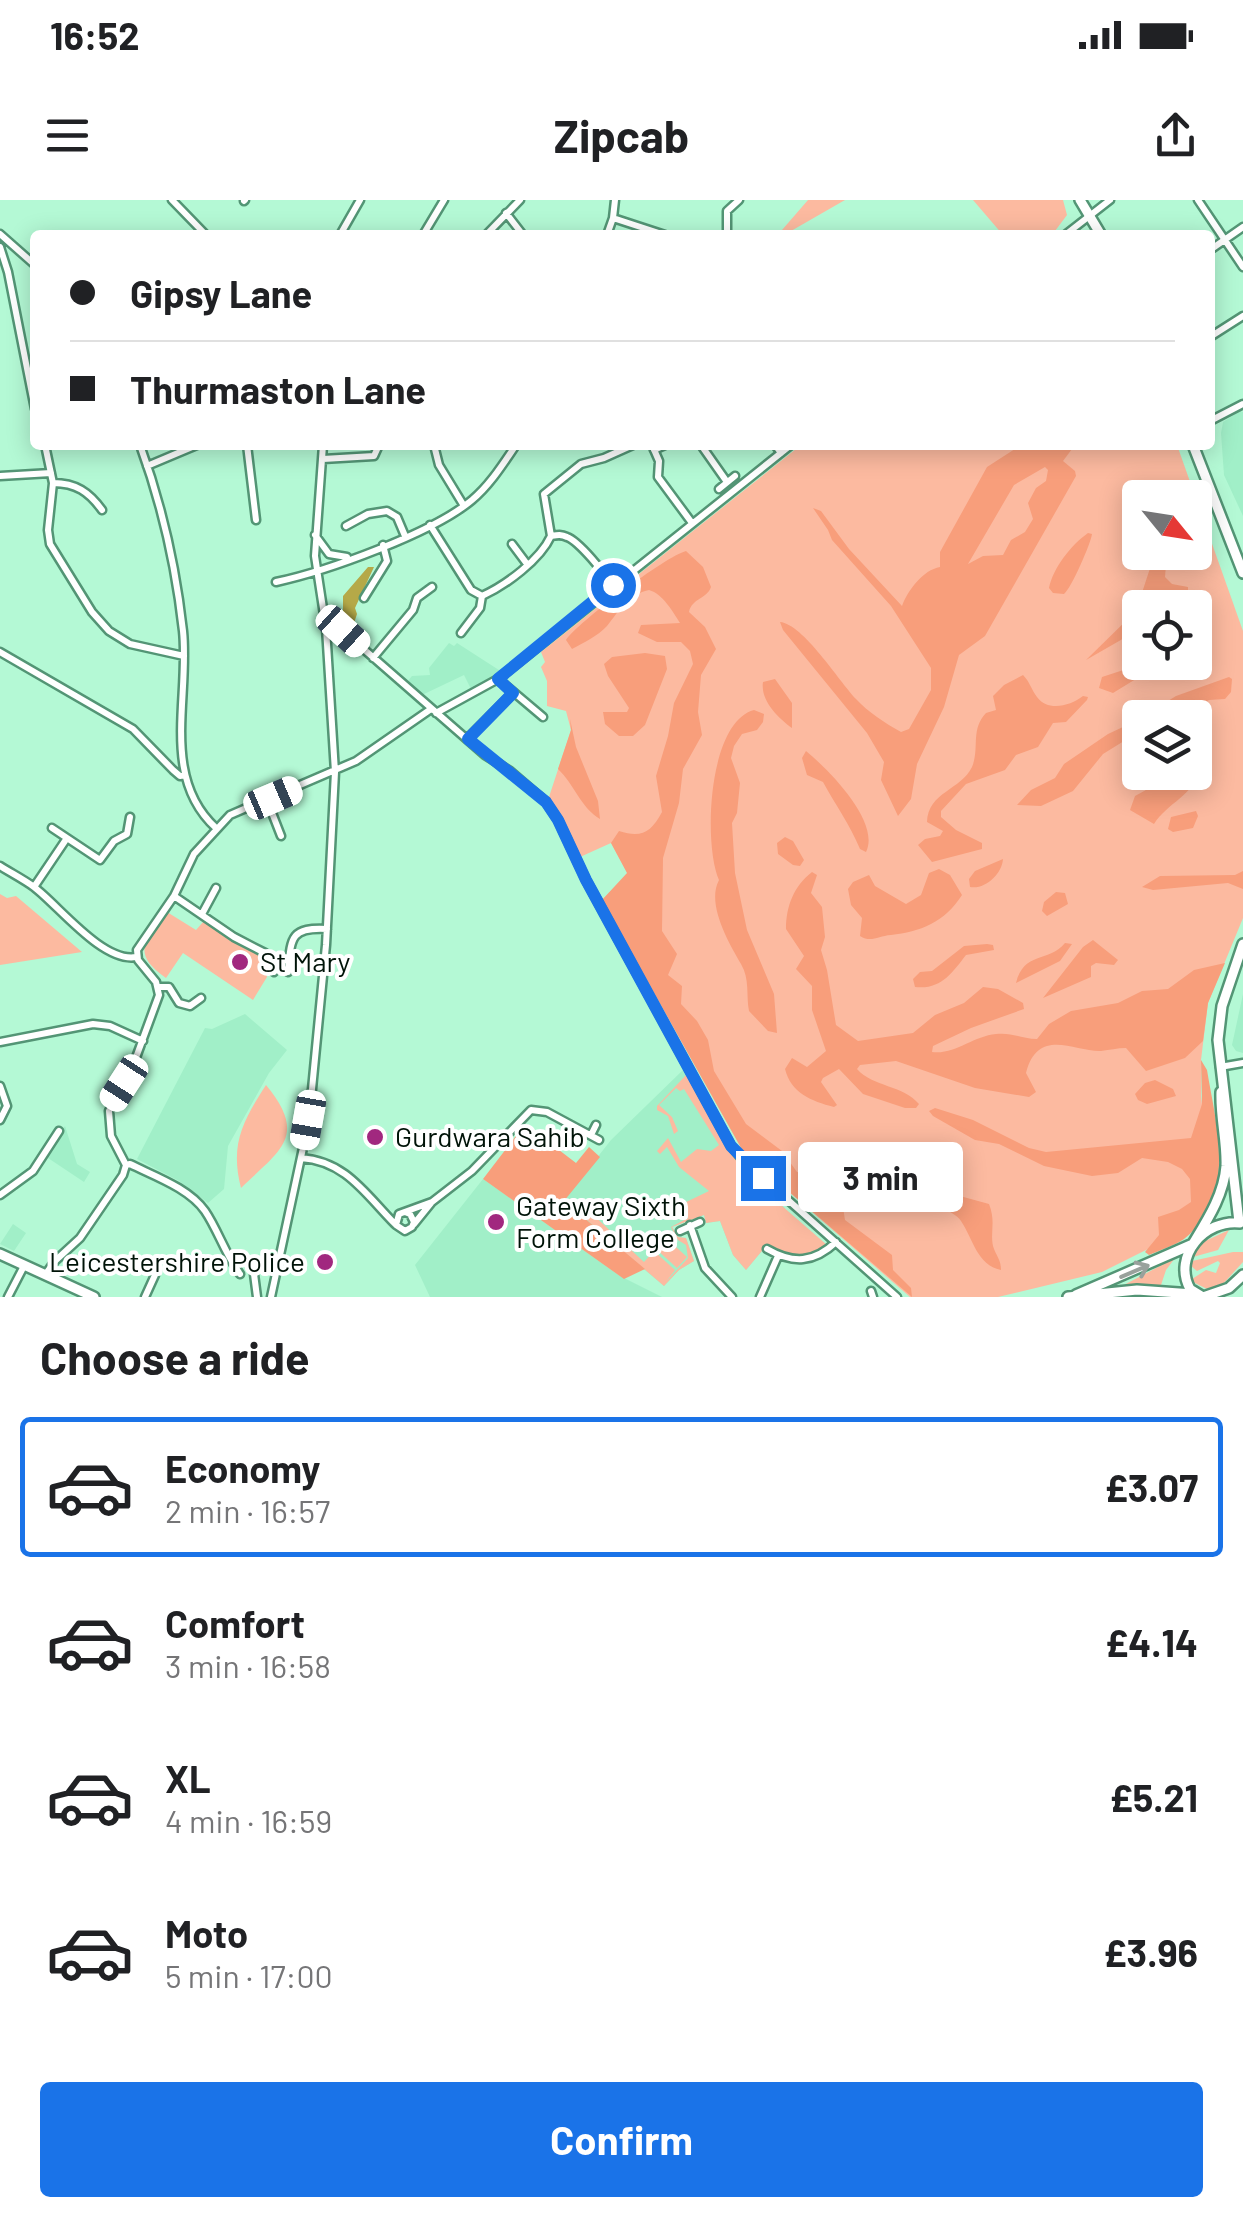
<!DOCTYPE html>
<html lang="en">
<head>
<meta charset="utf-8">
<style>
	body { margin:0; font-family:Barlow,sans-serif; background:#f6f6f6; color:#202124; height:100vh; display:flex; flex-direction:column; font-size:38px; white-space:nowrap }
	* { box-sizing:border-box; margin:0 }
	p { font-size:32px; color:#757577 }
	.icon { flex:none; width:55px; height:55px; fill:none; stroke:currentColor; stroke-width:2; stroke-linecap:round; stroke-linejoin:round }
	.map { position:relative; height:1097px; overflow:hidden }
	.details { display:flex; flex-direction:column; background:#fff; flex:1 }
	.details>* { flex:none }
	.hud { position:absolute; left:30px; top:30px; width:1185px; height:220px; border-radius:10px; box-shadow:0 5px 25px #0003; display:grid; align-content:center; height:220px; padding:0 40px; background:#fff }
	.needle { width:65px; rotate:120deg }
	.fabs { position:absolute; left:1122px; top:280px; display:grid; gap:20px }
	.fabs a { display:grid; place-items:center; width:90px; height:90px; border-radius:10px; background:#fff; box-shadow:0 5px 25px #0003; font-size:50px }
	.end { position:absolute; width:45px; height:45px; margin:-22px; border:12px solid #1a73e8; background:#fff; box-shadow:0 0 0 5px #fff }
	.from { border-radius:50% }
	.bubble { position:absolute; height:70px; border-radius:10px; background:#fff; box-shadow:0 5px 25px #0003; font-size:32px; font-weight:700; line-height:70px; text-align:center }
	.car { position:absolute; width:30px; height:60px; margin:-30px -15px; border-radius:12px; box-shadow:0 0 8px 2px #0007; background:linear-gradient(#fff 24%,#345 0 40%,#fff 0 76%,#345 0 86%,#fff 0) }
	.hud b { display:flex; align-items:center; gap:35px; height:95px; font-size:38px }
	.hud b+b { border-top:2px solid #e0e0e0 }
	.hud i { width:25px; height:25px; background:#202124 }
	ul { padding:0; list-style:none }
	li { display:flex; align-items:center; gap:30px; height:140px; margin:0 20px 15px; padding:0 20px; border:5px solid transparent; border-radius:10px }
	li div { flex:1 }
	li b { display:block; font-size:38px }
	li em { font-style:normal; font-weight:700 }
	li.current { border-color:#1a73e8 }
	li>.icon { width:90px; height:90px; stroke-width:1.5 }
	h2 { padding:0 40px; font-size:45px; line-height:120px }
	.cta { display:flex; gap:20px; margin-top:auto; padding:20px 40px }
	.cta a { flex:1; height:115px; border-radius:10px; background:#1a73e8; color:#fff; font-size:40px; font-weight:700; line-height:115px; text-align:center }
	.status { display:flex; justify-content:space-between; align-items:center; height:70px; padding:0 50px; background:#fff; direction:ltr }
	.status svg { height:28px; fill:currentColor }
	header { display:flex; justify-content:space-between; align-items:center; height:130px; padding:0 40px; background:#fff; font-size:45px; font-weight:700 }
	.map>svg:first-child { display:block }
	.built { fill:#a1efc8 }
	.green { fill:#fcbaa0; fill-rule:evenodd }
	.forest { fill:#f89e7b; fill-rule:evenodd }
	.water { fill:#b5a948 }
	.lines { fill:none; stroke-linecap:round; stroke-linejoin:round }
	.minor-casing { stroke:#539575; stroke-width:11 }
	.highway-casing { stroke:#539575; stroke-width:14 }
	.minor { stroke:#fff; stroke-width:6 }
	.highway { stroke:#fff; stroke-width:9 }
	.oneway { stroke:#99a19c }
	.route { stroke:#1a73e8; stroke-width:12 }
	.poi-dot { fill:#a1287f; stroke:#fff; stroke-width:4 }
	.labels { text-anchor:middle; stroke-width:8; stroke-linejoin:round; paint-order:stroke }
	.poi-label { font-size:28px; fill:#001308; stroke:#fff; text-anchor:start }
</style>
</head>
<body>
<div class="status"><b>16:52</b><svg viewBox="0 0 49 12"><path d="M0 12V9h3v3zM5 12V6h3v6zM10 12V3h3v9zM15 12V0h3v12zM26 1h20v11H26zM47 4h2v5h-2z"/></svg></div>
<header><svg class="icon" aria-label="menu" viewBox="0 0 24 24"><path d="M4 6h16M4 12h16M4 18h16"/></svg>Zipcab<svg class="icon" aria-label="share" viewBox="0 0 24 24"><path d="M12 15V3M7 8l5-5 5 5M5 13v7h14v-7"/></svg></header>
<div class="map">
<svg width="1243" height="1097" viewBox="0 0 1243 1097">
	<rect width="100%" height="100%" fill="#b4f9d5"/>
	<!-- built -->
	<path class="built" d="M 1240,211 L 1243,212 L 1243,316 L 1224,275 L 1221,233 L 1223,222 Z
		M 449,443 L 454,446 L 457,443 L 502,472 L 472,491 L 464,475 L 422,495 L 407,482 L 412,476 L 430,475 L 429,468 Z
		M 1243,794 L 1243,853 L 1236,851 L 1232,845 Z
		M 245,814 L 287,850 L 269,873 L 228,946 L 224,989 L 208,1003 L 179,981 L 137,959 L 205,828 L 212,829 Z
		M 684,869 L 742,971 L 785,1008 L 783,1053 L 767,1045 L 746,1070 L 733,1055 L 720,1021 L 706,1023 L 704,1015 L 672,1027 L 678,1037 L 686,1038 L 694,1061 L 679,1070 L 664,1086 L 563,1001 L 611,940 Z
		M 65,926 L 77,964 L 90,972 L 84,982 L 45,956 Z
		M 483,979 L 620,1076 L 662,1097 L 430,1097 L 415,1065 Z
		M 13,1024 L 26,1033 L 14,1051 L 0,1044 Z"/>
	<!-- green -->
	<path class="green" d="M 808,0 L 845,0 L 784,35 L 782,30 Z
		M 973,0 L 1063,0 L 1067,15 L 1052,35 L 1003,35 Z
		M 801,245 L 1177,245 L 1243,431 L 1243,718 L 1208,803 L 1201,860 L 1201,896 L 1212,981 L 1156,1045 L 1102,1072 L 998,1097 L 910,1097 L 744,953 L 602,700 L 628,674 L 611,643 L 580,657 L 548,600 L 571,530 L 566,511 L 547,506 L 547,481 L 541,467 L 545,462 L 541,452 ZM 1140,298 L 1195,298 L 1195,352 L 1140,352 ZM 1140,408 L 1195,408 L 1195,462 L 1140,462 ZM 1140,518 L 1195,518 L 1195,572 L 1140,572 Z
		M 0,694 L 7,698 L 16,696 L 82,752 L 0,765 Z
		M 167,712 L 196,730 L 204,721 L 262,754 L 267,777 L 253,800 L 183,753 L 166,778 C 131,753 144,741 167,712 Z
		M 687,874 L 742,971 L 827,1045 C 807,1061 788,1056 767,1045 L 746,1070 L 733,1055 L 720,1021 L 706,1023 L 704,1015 L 672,1027 L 678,1037 L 686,1038 L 694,1061 L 679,1070 L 664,1086 L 580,1014 L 590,1012 L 644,1062 L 654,1051 L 675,1070 L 666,1082 L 688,1058 L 686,1045 L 678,1040 L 671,1027 L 688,1018 L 682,1004 L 709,991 L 679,967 L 667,947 L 660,954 L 657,951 L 668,938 L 681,962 L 697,949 L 711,951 L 719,945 L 684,889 L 680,891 L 676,888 L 659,905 L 672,917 L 678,931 L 674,934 L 668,916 L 657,910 L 657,906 Z
		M 266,885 C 309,937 279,951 241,988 C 230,945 242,922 266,885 Z
		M 1229,1030 L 1218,1050 L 1193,1057 L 1201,1043 Z
		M 666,1038 L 687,1057 L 677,1068 L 656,1049 Z
		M 1233,1052 L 1243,1052 L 1243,1062 L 1223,1084 L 1207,1089 L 1193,1082 L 1192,1079 L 1206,1070 L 1216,1073 L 1220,1063 L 1218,1061 L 1197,1071 L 1191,1066 L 1192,1061 Z
		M 1175,1058 L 1166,1070 L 1160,1088 L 1122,1086 Z"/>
	<!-- forest -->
	<path class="forest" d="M 1021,245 L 1075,245 L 1063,261 L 1075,271 L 1076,276 L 985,436 L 959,455 L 944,507 L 917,564 L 911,599 L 898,616 L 881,580 L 884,562 L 867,533 L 783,430 L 780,422 C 803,424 839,481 856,499 C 868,512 885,523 901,532 L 909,529 L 931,490 L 931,468 L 891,406 L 832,340 L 828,330 L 813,308 L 821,311 L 849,349 L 902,406 C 908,390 923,370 940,367 L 940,352 L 987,267 ZM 1045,267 L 1048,270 L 1046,281 L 1036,288 L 1028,303 L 1033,319 L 1025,332 L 1011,340 L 1003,355 L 983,356 L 968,364 L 1014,285 Z
		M 1088,333 L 1092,334 C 1091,343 1071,389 1064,394 L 1053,393 L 1049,388 C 1053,368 1071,345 1088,333 Z
		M 686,351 L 703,367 L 711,387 C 707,399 692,398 689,412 L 705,427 L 716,449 L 701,475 L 698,512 L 702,535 L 683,569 L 679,603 L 663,658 L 662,731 L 677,754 L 668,775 L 682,786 L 681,804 L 697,821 L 708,840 L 714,871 L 746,924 L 782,951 L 797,972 L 808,974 L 815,965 L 824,969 L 827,981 L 817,986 L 817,990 L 830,997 L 841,995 L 845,1020 L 892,1055 L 893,1070 L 911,1088 L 912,1097 L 744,953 L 602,700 L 627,673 L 611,643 L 619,631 C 641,638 651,633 662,612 L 656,576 L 668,536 L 674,503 L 693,464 L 690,451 L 681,442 L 657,442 L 638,433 L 641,425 L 680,423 C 673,412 663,394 649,390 C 627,395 620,410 607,426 C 598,436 583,443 572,449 L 566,440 C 577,423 666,356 686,351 Z
		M 1155,353 L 1167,353 L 1165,377 L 1172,384 L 1188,387 L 1188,394 L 1169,407 L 1140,408 L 1140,429 L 1086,460 L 1136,411 Z
		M 645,453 L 665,456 L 667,469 L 645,525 L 633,536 L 619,536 L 605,524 L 603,512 L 627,512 L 629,508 L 608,476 L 604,464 L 612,457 Z
		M 1148,462 L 1189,463 L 1144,474 L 1113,493 L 1099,488 L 1102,477 Z
		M 1023,475 C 1030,482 1031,489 1037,497 C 1048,512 1070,506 1083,496 L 1088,497 L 1087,500 L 1066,522 L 1053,523 L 1038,547 L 1016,555 L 1005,570 L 966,584 L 941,611 L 941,617 L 956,630 L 982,643 L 982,649 L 932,662 L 918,645 L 925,639 L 940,636 L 943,631 L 927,622 C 928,592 961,590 972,567 C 980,548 970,530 986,513 L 996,510 L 993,496 L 1004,485 Z
		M 1229,477 L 1232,479 L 1231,492 L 1225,499 L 1209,500 L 1178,517 L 1142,517 L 1176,496 Z
		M 775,479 L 792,503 L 792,528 C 778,518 760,500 763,482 Z
		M 754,510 L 764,514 L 763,522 L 757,530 L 742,534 L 734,546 L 731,558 L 740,583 L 737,613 L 732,623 L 735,673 L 747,730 L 774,794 L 777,833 L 768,831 L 749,811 C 746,796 750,779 741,764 C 729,743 706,704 719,680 C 703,644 708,522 754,510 Z
		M 570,519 L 576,547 L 598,601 L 600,619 C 581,608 574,584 558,569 L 571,530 Z
		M 1140,519 L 1140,535 L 1124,541 L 1103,554 L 1073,591 L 1041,606 L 1017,605 L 1031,590 L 1055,578 L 1064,564 L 1108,534 Z
		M 806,551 C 828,569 881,622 866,652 L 860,649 C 850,625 835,604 823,582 L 807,575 L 802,558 Z
		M 1195,564 C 1205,590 1168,601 1154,624 L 1130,610 L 1135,596 L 1177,573 L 1195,572 Z
		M 1196,611 L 1198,616 L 1193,628 L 1173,632 L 1168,629 L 1171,617 Z
		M 785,637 L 793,641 L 804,660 L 800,666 L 793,665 L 778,654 L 777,643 Z
		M 1003,659 C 1002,674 985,690 970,687 L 969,679 L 975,671 Z
		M 939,669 L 950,675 L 962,695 C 945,722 920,732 891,735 C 878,736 871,743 860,736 L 862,718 L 851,705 L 848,689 L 853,682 L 869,675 L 875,686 L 906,704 L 921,695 L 929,673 Z
		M 1243,671 L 1243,689 L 1228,683 L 1153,690 L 1142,687 L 1160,676 L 1235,675 Z
		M 812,672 L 817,675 L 811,693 L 822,707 L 825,737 L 821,750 L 827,770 L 836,825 L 858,841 L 913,833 L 935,815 L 964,803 L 983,787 L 998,789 L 1023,803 L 1024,809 L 971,828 L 933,846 L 932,852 C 955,855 973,836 996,834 C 1012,832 1022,839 1037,839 L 1049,824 L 1071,811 L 1118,803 L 1142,791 L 1168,789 L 1194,770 L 1225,763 L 1208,803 L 1203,841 L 1185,858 L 1146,871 L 1126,848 C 1117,848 1110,850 1101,851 C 1075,852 1038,826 1026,873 L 1036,892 L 1029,897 L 975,888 L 896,861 L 860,865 L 857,869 C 873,887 903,885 919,904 L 916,908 L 905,908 L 863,894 L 839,869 L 823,878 L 821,882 L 837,905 L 834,907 C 811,901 791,893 785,869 L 792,858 L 807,867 L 826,851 L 812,810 L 812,786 L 796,769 L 804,756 L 786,729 C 786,706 794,686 812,672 Z
		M 1056,692 L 1065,693 L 1068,704 L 1047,716 L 1042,711 L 1044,702 Z
		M 1093,740 L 1118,760 L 1114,765 L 1096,763 L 1091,766 L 1091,777 L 1043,798 L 1083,747 Z
		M 1065,743 L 1072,744 L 1060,761 L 1016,783 C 1024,751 1048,763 1065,743 Z
		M 987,744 L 993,745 L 994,750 L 966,755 C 952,773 941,790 915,787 L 913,779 L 920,772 L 932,771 L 964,746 Z
		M 1201,860 L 1207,870 C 1216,925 1238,998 1184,1039 C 1174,1046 1160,1050 1149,1055 L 1145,1052 L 1159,1035 L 1158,1017 L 1179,1010 L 1191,1002 L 1190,979 L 1182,969 L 1168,962 L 1142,958 L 1118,973 L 1092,976 L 1044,966 L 999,944 L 975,940 L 933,916 L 929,911 L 935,908 L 973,920 L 1029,948 L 1046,952 L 1191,938 L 1202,904 Z
		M 1155,880 L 1173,889 L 1176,896 L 1147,904 L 1138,900 L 1135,894 L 1145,883 Z
		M 525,924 L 576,963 L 589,947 L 600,957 L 564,1001 L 645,1069 L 624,1079 L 483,979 Z
		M 949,993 L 989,1004 C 996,1022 990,1031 993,1046 C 996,1056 1001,1059 1001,1070 C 977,1065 973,1039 961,1021 C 957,1015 948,1011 942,1007 L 941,1001 Z"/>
	<!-- water -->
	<path class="water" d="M 368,367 L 374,367 L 355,408 L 357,414 L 354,423 L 343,422 L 343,396 Z"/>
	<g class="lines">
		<!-- minor casing -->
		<g class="minor-casing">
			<path id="minor" d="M 172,0 L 206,35
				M 1198,0 L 1243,67
				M 244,1 L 245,0
				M 506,13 L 523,35
				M 613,18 L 665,35
				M 0,34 L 35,65
				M 340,35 L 360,0
				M 423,35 L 444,0
				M 486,35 L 520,0
				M 607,35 L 613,18 L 615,0
				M 727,35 L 727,11 L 739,0
				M 1065,35 L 1110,0
				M 0,47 L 8,72 L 35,209
				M 1210,50 L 1243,27
				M 1210,137 L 1243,116
				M 1210,221 L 1243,204
				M 45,245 L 53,283 L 48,330 L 50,344 L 92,412 L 109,431 L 130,444 L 184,456
				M 140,245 C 162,305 176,368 183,431 C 190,497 160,577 216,628
				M 247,245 L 256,320
				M 434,245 L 439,265 L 464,306
				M 652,245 L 659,261 L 658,277 L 692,323
				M 701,245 L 727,282
				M 775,245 L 781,253
				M 654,250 L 665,245
				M 323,259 L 374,256 L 379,245
				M 147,266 L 197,245
				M 0,276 L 51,273
				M 53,283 C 76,283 89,292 102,310
				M 719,289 L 735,276
				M 430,325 L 471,390 L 482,396 L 480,408 L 461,433
				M 346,326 L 368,314 L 387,311 L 397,317 L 405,336
				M 315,335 L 329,354 L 347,357
				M 551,336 L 544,294 L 581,264 L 604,258 L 633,245
				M 512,344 L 527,364
				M 276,382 C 327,371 433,333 472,300 C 490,285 503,264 516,245
				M 482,396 C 506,385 540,360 551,336 C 557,335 561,334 567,337 C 579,341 605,374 613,385
				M 364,398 L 387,361 L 383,345
				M 326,428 L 343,431 L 485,555 L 510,571 L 546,602 L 558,620 L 586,680 L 731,946 L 742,959 L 897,1097
				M 0,452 L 133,529 L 173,570 L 180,576 L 185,575
				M 373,458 L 413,410 L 417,398 L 432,387
				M 498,479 L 543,517
				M 436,513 L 498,479 L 791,245
				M 467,539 L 513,493
				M 267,600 L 281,636
				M 52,628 L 100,660 L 114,641 L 127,634 L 130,617
				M 0,666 C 11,673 23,679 34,687 C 59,706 103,763 136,757
				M 34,687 L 67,638
				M 174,696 L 234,737 L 265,753 L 274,772
				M 202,714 L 216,688
				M 288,772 C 291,738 290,727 327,729
				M 158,787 L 169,787 L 179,803 L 190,806 L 201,798
				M 0,842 L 93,824 L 110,826 L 143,841
				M 1220,867 L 1243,863
				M 0,886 L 7,906 L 0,920
				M 591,935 L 596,925
				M 301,958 C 346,961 366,995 395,1024
				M 126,965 L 111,936 L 109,911 L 134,863 L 159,795 L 156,782 L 138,760 L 137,750 L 174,696 L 194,654 L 230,615 L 356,561 L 431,509
				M 126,965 L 130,964 C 154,976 189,988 205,1011 C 218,1030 225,1054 240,1074
				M 0,995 L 33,971 L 59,931
				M 405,1012 L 410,1014 L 414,1022 L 412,1027 L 405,1031 L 396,1025 L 399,1014 L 432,1002 L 472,971 L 531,910 L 547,912 L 599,940
				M 414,1024 L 431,1003
				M 690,1025 L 705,1068 L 732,1097
				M 680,1031 L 700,1022
				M 767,1049 C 793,1064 814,1063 836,1042
				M 254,1074 L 257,1097
				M 45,1075 L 55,1061 L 80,1038 L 123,975 L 126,965
				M 871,1091 L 873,1097
				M 8,1097 L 24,1066
				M 145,1097 L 155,1075
				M 271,1097 L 309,920 L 326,745 L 335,572 L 326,428 L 315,356 L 323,245
				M 760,1097 L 778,1056"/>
		</g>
		<!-- highway casing -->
		<g class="highway-casing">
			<path id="highway" d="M 1080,0 L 1101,35
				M 1193,245 L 1243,373
				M 1239,1022 L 1218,840 L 1222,806 L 1243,744
				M 1240,1023 C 1205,1019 1172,1056 1190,1089 L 1203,1097 L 1229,1088 L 1243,1075
				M 1194,1042 C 1208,1019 1224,994 1226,966 C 1227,942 1220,917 1221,892
				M 0,1054 L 94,1097
				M 1076,1095 L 1193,1044
				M 1068,1097 L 1137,1090 L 1193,1094"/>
		</g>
		<!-- minor -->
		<use href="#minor" class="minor"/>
		<!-- highway -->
		<use href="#highway" class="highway"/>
	</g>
	<!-- one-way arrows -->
	<defs><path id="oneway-shaft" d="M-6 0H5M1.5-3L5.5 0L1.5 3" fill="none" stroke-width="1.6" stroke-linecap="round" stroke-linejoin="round" transform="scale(2.5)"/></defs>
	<use class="oneway" href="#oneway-shaft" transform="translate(1135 1071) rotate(-23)"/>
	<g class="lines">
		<!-- route -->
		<path class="route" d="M 613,385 L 498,479 L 513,493 L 468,539 L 546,602 L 558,620 L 586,680 L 731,946 L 763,978"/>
	</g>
	<!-- markers -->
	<g class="poi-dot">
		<circle cx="240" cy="762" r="10"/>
		<circle cx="375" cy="937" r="10"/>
		<circle cx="496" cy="1022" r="10"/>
		<circle cx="325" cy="1062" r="10"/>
	</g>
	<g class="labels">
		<!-- poi labels -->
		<g class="poi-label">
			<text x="260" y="772">St Mary</text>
			<text x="395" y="947">Gurdwara Sahib</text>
			<text x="516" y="1016">Gateway Sixth<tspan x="516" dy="32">Form College</tspan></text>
			<text x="305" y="1072" text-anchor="end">Leicestershire Police</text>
		</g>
	</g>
</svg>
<div class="fabs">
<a><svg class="needle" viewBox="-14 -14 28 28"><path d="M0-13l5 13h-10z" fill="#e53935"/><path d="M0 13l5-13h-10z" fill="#757577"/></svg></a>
<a><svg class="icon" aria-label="locate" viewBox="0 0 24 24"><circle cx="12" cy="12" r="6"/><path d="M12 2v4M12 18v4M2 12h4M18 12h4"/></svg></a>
<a><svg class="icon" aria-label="layers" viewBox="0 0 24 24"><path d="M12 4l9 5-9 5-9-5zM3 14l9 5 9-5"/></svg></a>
</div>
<i class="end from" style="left:613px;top:385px"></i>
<i class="end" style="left:763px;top:978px"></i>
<div class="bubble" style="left:798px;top:942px;width:165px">3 min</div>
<i class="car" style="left:343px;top:431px;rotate:132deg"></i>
<i class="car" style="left:273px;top:598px;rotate:67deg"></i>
<i class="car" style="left:124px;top:883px;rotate:213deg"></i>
<i class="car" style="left:308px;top:920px;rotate:190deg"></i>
<div class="hud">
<b><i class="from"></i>Gipsy Lane</b>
<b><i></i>Thurmaston Lane</b>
</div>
</div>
<section class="details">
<h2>Choose a ride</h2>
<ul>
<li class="current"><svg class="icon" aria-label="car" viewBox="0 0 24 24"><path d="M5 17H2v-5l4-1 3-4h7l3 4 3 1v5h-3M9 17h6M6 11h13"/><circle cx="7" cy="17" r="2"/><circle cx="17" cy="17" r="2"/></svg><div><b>Economy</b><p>2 min · 16:57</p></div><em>£3.07</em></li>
<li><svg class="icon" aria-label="car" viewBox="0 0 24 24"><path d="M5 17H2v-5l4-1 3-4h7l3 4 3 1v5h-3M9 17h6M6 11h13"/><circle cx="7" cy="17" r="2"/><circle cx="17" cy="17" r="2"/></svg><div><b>Comfort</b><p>3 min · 16:58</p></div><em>£4.14</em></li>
<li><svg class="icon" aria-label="car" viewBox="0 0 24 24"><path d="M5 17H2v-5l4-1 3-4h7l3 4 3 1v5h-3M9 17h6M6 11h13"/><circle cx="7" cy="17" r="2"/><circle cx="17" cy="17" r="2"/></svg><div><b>XL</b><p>4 min · 16:59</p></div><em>£5.21</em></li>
<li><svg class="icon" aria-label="car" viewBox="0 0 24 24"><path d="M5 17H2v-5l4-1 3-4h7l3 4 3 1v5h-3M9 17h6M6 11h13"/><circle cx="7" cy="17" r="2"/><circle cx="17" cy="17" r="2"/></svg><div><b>Moto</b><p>5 min · 17:00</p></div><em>£3.96</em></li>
</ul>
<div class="cta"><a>Confirm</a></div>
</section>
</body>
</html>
